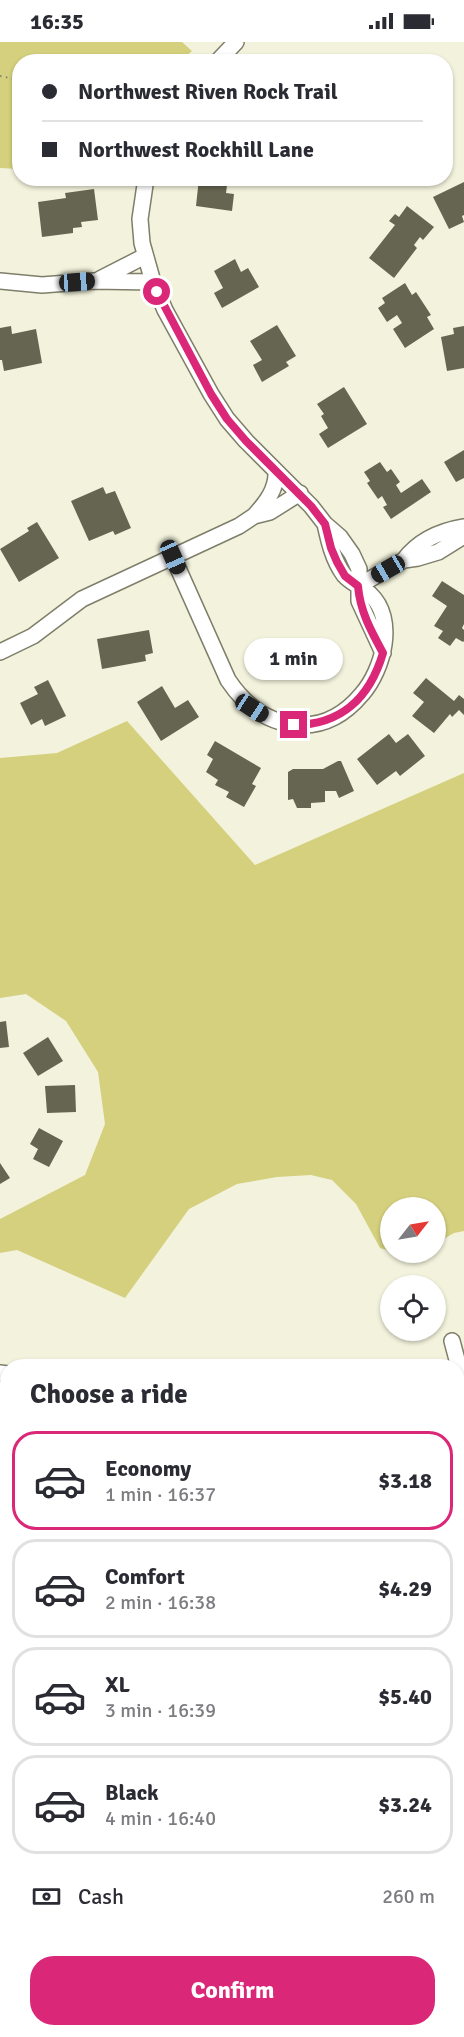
<!DOCTYPE html>
<html lang="en">
<head>
<meta charset="utf-8">
<style>
	body { margin:0; font-family:Signika,sans-serif; background:#f2f2f3; color:#2b2b33; height:100vh; display:flex; flex-direction:column; font-size:22px; white-space:nowrap }
	* { box-sizing:border-box; margin:0 }
	p { font-size:20px; color:#7c7c81 }
	.icon { flex:none; width:33px; height:33px; fill:none; stroke:currentColor; stroke-width:2; stroke-linecap:round; stroke-linejoin:round }
	.map { position:relative; flex:1; overflow:hidden }
	.drawer { position:absolute; left:0px; top:1317px; width:465px; height:678px; display:flex; flex-direction:column; background:#fff; border-radius:24px 24px 0 0; box-shadow:0 2px 4px #0004 }
	.drawer>* { flex:none }
	.hud { position:absolute; left:12px; top:12px; width:441px; height:132px; border-radius:24px; box-shadow:0 2px 4px #0004; display:grid; align-content:center; height:132px; padding:0 30px; background:#fff }
	.needle { width:39px; rotate:59deg }
	.tools { position:absolute; left:380px; top:1155px; display:grid; gap:12px }
	.tools a { display:grid; place-items:center; width:66px; height:66px; border-radius:50%; background:#fff; box-shadow:0 2px 4px #0004; font-size:30px }
	.end { position:absolute; width:27px; height:27px; margin:-14px; border:8px solid #db2777; background:#fff; box-shadow:0 0 0 3px #fff }
	.from { border-radius:50% }
	.bubble { position:absolute; height:42px; border-radius:21px; background:#fff; box-shadow:0 2px 4px #0004; font-size:20px; font-weight:700; line-height:42px; text-align:center }
	.car { position:absolute; width:18px; height:36px; margin:-18px -9px; border-radius:8px; box-shadow:0 0 4px 2px #0007; background:linear-gradient(#222 24%,#8ab4d8 0 40%,#222 0 76%,#8ab4d8 0 86%,#222 0) }
	.hud b { display:flex; align-items:center; gap:21px; height:57px; font-size:22px }
	.hud b+b { border-top:2px solid #e1e1e2 }
	.hud i { width:15px; height:15px; background:#2b2b33 }
	ul { padding:0; list-style:none }
	li { display:flex; align-items:center; gap:18px; height:99px; margin:0 12px 9px; padding:0 18px; border:3px solid #e1e1e2; border-radius:24px }
	li div { flex:1 }
	li b { display:block; font-size:22px }
	li em { font-style:normal; font-weight:700 }
	li.current { border-color:#db2777 }
	li>.icon { width:54px; height:54px; stroke-width:1.5 }
	h2 { padding:0 30px; font-size:27px; line-height:72px }
	.pay { display:flex; align-items:center; gap:15px; height:66px; padding:0 30px; font-size:22px }
	.pay p { margin-inline-start:auto }
	.primary-button { display:flex; gap:12px; margin-top:auto; padding:12px 30px }
	.primary-button a { flex:1; height:69px; border-radius:24px; background:#db2777; color:#fff; font-size:24px; font-weight:700; line-height:69px; text-align:center }
	.status { display:flex; justify-content:space-between; align-items:center; height:42px; padding:0 30px; background:#fff; direction:ltr }
	.status svg { height:16px; fill:currentColor }
	.map>svg:first-child { display:block }
	.green { fill:#d4d07d }
	.building { fill:#656551 }
	.lines { fill:none; stroke-linecap:round; stroke-linejoin:round }
	.street-casing { stroke:#7e7e6a; stroke-width:18 }
	.path { stroke:#868678; stroke-width:2; stroke-dasharray:1.5 4.5; stroke-linecap:butt }
	.street { stroke:#fff; stroke-width:15 }
	.route { stroke:#db2777; stroke-width:8 }
</style>
</head>
<body>
<div class="status"><b>16:35</b><svg viewBox="0 0 49 12"><path d="M0 12V9h3v3zM5 12V6h3v6zM10 12V3h3v9zM15 12V0h3v12zM26 1h20v11H26zM47 4h2v5h-2z"/></svg></div>
<div class="map">
<svg width="464" height="1995" viewBox="0 0 464 1995">
	<rect width="100%" height="100%" fill="#f3f3dd"/>
	<!-- green -->
	<path class="green" d="M 0,0 L 182,0 L 192,9 L 180,19 L 20,20 L 19,127 L 0,126 Z
		M 127,679 L 255,823 L 464,731 L 464,1189 L 454,1191 L 435,1202 L 435,1166 L 390,1166 L 390,1209 L 380,1206 L 356,1162 L 332,1138 L 311,1133 L 277,1135 L 237,1142 L 189,1167 L 125,1256 L 17,1208 L 0,1211 L 0,1177 L 85,1133 L 105,1082 L 98,1030 L 66,979 L 26,952 L 0,956 L 0,716 L 57,711 Z"/>
	<!-- building -->
	<path class="building" d="M 199,136 L 228,136 L 226,151 L 234,152 L 232,169 L 196,164 Z
		M 464,140 L 464,173 L 462,174 L 464,180 L 449,187 L 433,155 Z
		M 94,147 L 98,178 L 81,180 L 82,185 L 73,186 L 73,191 L 42,195 L 38,160 L 66,156 L 65,151 Z
		M 407,164 L 434,185 L 423,198 L 420,195 L 414,203 L 417,206 L 394,236 L 369,216 L 395,183 L 389,179 L 395,172 L 399,175 Z
		M 235,217 L 241,230 L 248,226 L 259,245 L 222,266 L 214,251 L 223,246 L 214,229 Z
		M 405,241 L 412,253 L 416,250 L 431,273 L 427,275 L 434,287 L 405,306 L 393,287 L 402,281 L 397,273 L 387,280 L 378,266 L 385,261 L 382,256 Z
		M 277,283 L 296,314 L 286,320 L 289,324 L 262,340 L 253,323 L 262,318 L 250,299 Z
		M 11,284 L 12,292 L 36,287 L 42,321 L 4,329 L 2,318 L 0,318 L 0,286 Z
		M 464,284 L 464,326 L 447,329 L 441,295 L 454,292 L 453,286 Z
		M 344,345 L 367,382 L 328,406 L 319,392 L 328,386 L 321,374 L 324,372 L 317,362 Z
		M 464,408 L 464,436 L 456,440 L 444,420 Z
		M 380,420 L 387,430 L 391,427 L 400,440 L 396,443 L 401,451 L 422,437 L 431,450 L 391,477 L 383,465 L 387,463 L 382,454 L 378,457 L 367,441 L 370,439 L 364,430 Z
		M 103,445 L 106,452 L 115,449 L 131,486 L 115,493 L 113,489 L 89,499 L 71,459 Z
		M 37,480 L 59,516 L 19,540 L 0,507 L 29,489 L 27,486 Z
		M 442,539 L 464,553 L 464,582 L 462,586 L 464,588 L 464,599 L 463,600 L 456,596 L 450,604 L 438,596 L 443,589 L 434,584 L 447,564 L 432,554 Z
		M 149,588 L 153,611 L 145,613 L 146,619 L 102,627 L 97,597 Z
		M 426,636 L 454,659 L 459,653 L 464,657 L 464,673 L 459,668 L 452,675 L 450,672 L 434,691 L 412,674 L 424,660 L 413,651 Z
		M 48,638 L 66,674 L 45,684 L 42,677 L 31,683 L 20,661 L 38,652 L 34,645 Z
		M 162,644 L 175,666 L 188,658 L 199,675 L 161,699 L 137,660 Z
		M 389,692 L 396,701 L 408,692 L 425,714 L 400,734 L 396,729 L 377,743 L 357,717 Z
		M 215,699 L 261,726 L 252,742 L 256,744 L 244,765 L 226,755 L 229,750 L 215,743 L 218,738 L 206,730 L 213,717 L 207,713 Z
		M 338,719 L 341,719 L 354,749 L 339,756 L 336,749 L 325,749 L 325,760 L 311,761 L 311,766 L 297,766 L 293,757 L 288,758 L 288,730 L 293,727 L 323,727 Z
		M 6,979 L 9,1005 L 0,1006 L 0,980 Z
		M 48,995 L 63,1019 L 38,1034 L 23,1011 Z
		M 75,1043 L 76,1070 L 47,1071 L 45,1044 Z
		M 39,1086 L 63,1099 L 49,1125 L 33,1117 L 38,1107 L 30,1102 Z
		M 0,1121 L 10,1136 L 0,1142 Z"/>
	<g class="lines">
		<!-- street casing -->
		<g class="street-casing">
			<path id="street" d="M 217,20 L 236,0
				M 146,136 L 140,177 L 142,201 L 153,240 L 165,268 L 211,352 L 227,377 L 246,399 L 311,464 L 325,482 L 340,495 L 352,512 L 359,527 L 359,559 L 383,611
				M 100,237 L 145,214
				M 0,239 L 42,243 L 94,239 L 153,240
				M 254,474 C 266,461 277,447 276,429
				M 173,515 L 228,638 C 246,665 270,683 303,683 C 327,683 347,670 362,652 C 383,628 397,577 370,552 C 362,545 351,541 344,533 C 333,518 329,500 325,482
				M 404,518 C 419,498 440,489 464,485
				M 358,544 L 404,518 L 418,516 L 438,510 L 464,494
				M 0,610 L 33,594 L 82,557 L 239,484 L 254,474 L 270,470 L 300,451
				M 452,1299 L 464,1344
				M 0,1331 L 8,1332
				M 0,1562 L 8,1561
				M 458,1649 L 464,1652
				M 458,1886 L 464,1886"/>
		</g>
		<!-- path -->
		<path class="path" d="M 0,34 L 20,38
			M 306,1995 L 309,1988"/>
		<!-- street -->
		<use href="#street" class="street"/>
	</g>
	<g class="lines">
		<!-- route -->
		<path class="route" d="M 157,250 L 211,352 L 227,377 L 246,399 L 311,464 L 325,482 L 331,506 L 337,520 L 345,534 L 358,544 C 360,569 371,589 383,611 C 370,655 342,683 294,683"/>
	</g>
</svg>
<div class="tools">
<a><svg class="needle" viewBox="-14 -14 28 28"><path d="M0-13l5 13h-10z" fill="#e53935"/><path d="M0 13l5-13h-10z" fill="#7c7c81"/></svg></a>
<a><svg class="icon" aria-label="locate" viewBox="0 0 24 24"><circle cx="12" cy="12" r="6"/><path d="M12 2v4M12 18v4M2 12h4M18 12h4"/></svg></a>
</div>
<i class="end from" style="left:157px;top:250px"></i>
<i class="end" style="left:294px;top:683px"></i>
<div class="bubble" style="left:244px;top:596px;width:99px">1 min</div>
<i class="car" style="left:77px;top:240px;rotate:86deg"></i>
<i class="car" style="left:173px;top:515px;rotate:156deg"></i>
<i class="car" style="left:388px;top:527px;rotate:240deg"></i>
<i class="car" style="left:252px;top:666px;rotate:123deg"></i>
<div class="hud">
<b><i class="from"></i>Northwest Riven Rock Trail</b>
<b><i></i>Northwest Rockhill Lane</b>
</div>
<section class="drawer">
<h2>Choose a ride</h2>
<ul>
<li class="current"><svg class="icon" aria-label="car" viewBox="0 0 24 24"><path d="M5 17H2v-5l4-1 3-4h7l3 4 3 1v5h-3M9 17h6M6 11h13"/><circle cx="7" cy="17" r="2"/><circle cx="17" cy="17" r="2"/></svg><div><b>Economy</b><p>1 min · 16:37</p></div><em>$3.18</em></li>
<li><svg class="icon" aria-label="car" viewBox="0 0 24 24"><path d="M5 17H2v-5l4-1 3-4h7l3 4 3 1v5h-3M9 17h6M6 11h13"/><circle cx="7" cy="17" r="2"/><circle cx="17" cy="17" r="2"/></svg><div><b>Comfort</b><p>2 min · 16:38</p></div><em>$4.29</em></li>
<li><svg class="icon" aria-label="car" viewBox="0 0 24 24"><path d="M5 17H2v-5l4-1 3-4h7l3 4 3 1v5h-3M9 17h6M6 11h13"/><circle cx="7" cy="17" r="2"/><circle cx="17" cy="17" r="2"/></svg><div><b>XL</b><p>3 min · 16:39</p></div><em>$5.40</em></li>
<li><svg class="icon" aria-label="car" viewBox="0 0 24 24"><path d="M5 17H2v-5l4-1 3-4h7l3 4 3 1v5h-3M9 17h6M6 11h13"/><circle cx="7" cy="17" r="2"/><circle cx="17" cy="17" r="2"/></svg><div><b>Black</b><p>4 min · 16:40</p></div><em>$3.24</em></li>
</ul>
<div class="pay"><svg class="icon" aria-label="cash" viewBox="0 0 24 24"><path d="M3 7h18v10H3z"/><circle cx="12" cy="12" r="2"/></svg>Cash<p>260 m</p></div>
<div class="primary-button"><a>Confirm</a></div>
</section>
</div>
</body>
</html>
